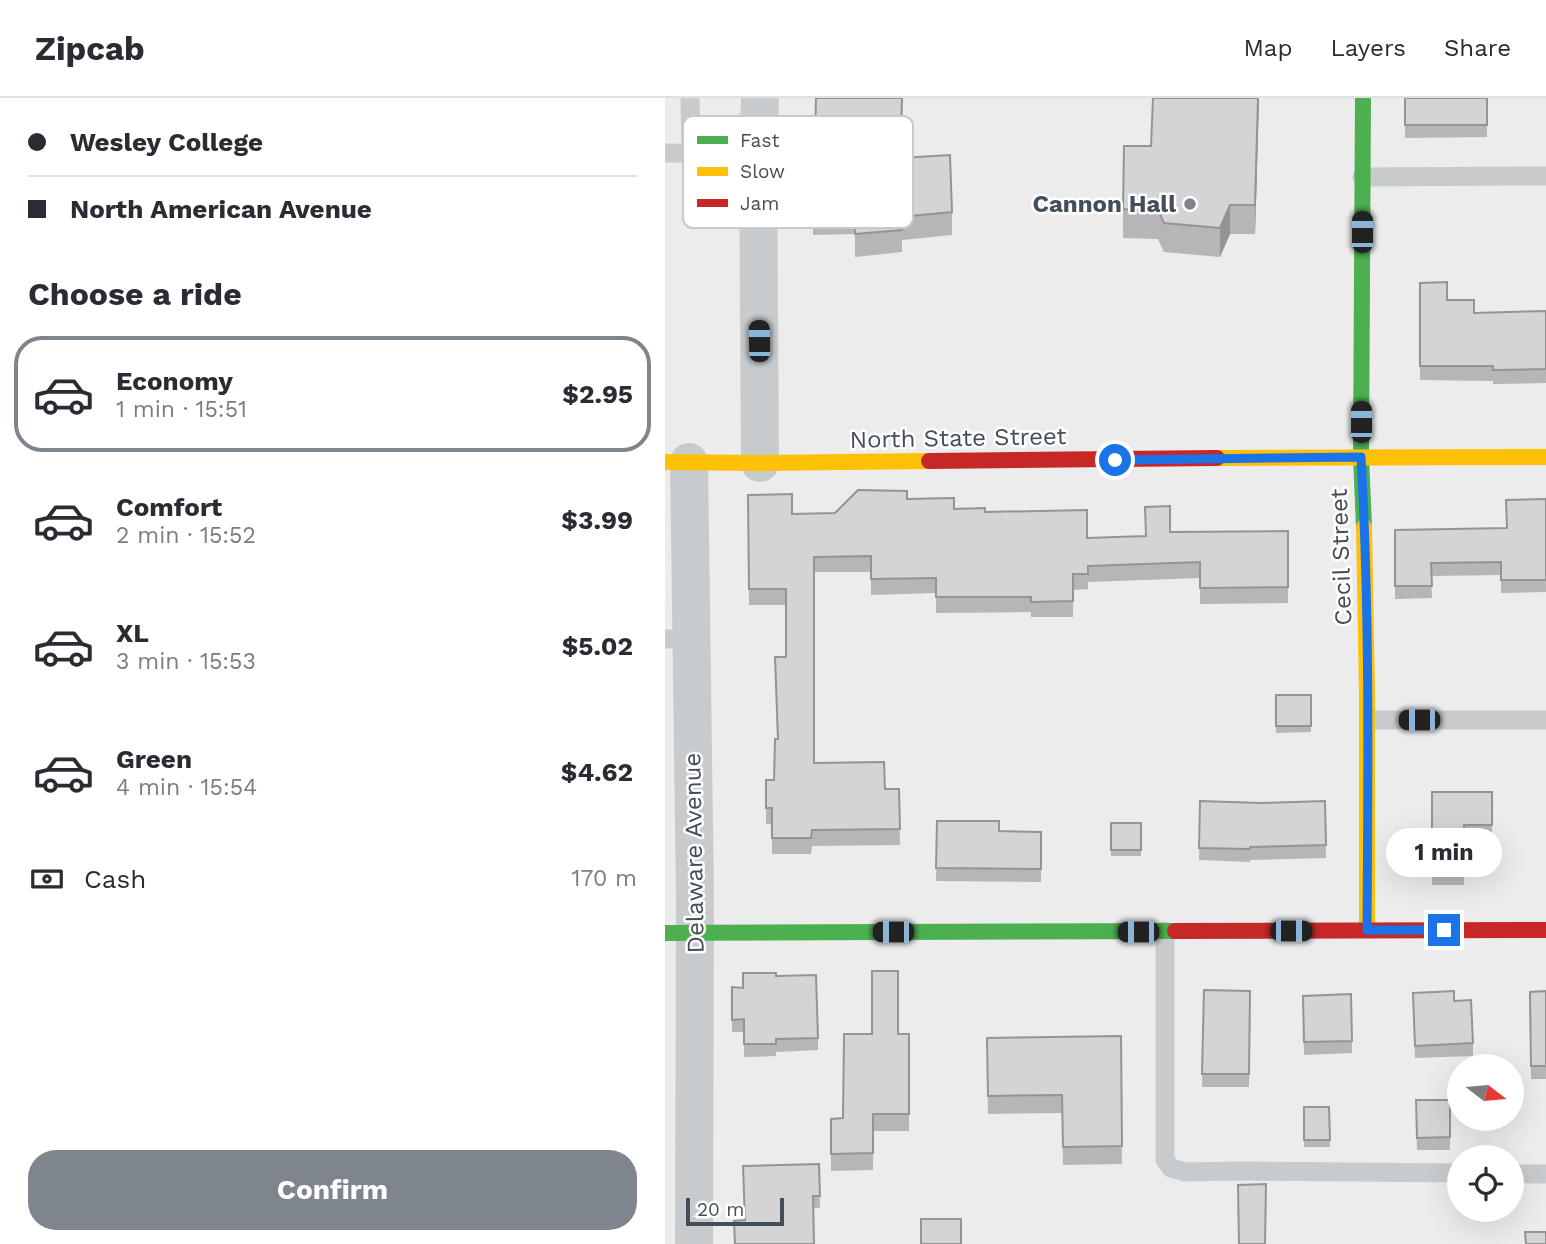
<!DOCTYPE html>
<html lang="en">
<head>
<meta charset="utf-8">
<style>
	body { margin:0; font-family:"Work Sans",sans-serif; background:#f7f7f7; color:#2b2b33; height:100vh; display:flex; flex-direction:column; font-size:26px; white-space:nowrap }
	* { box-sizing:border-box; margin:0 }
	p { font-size:23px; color:#7c7c81 }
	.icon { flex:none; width:38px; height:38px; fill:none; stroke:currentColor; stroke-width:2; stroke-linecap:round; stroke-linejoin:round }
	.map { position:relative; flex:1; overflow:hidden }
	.sheet { display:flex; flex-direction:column; background:#fff; width:665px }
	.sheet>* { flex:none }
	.guide { display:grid; align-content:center; height:154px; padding:0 28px; background:#fff }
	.needle { width:46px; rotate:106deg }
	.tools { position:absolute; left:782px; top:956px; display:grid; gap:14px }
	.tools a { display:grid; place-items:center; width:77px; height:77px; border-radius:50%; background:#fff; box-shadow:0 7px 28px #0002; font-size:35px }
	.scale { position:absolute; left:21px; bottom:18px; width:98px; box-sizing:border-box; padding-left:7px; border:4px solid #444e58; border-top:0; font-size:19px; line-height:24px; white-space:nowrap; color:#444e58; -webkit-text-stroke:5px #fff; paint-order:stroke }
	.end { position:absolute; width:32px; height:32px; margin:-16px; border:9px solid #1a73e8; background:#fff; box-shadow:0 0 0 4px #fff }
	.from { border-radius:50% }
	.bubble { position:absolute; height:49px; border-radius:24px; background:#fff; box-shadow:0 7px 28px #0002; font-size:23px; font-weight:700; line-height:49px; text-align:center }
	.car { position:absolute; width:21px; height:42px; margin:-21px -10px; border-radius:9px; box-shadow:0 0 5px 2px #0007; background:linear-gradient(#222 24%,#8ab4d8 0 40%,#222 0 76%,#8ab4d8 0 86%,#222 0) }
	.guide b { display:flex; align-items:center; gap:24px; height:66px; font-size:26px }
	.guide b+b { border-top:2px solid #e1e1e2 }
	.guide i { width:18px; height:18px; background:#2b2b33 }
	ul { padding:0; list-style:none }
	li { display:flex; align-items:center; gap:21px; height:116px; margin:0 14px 10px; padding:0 14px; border:4px solid transparent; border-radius:28px }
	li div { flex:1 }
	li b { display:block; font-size:26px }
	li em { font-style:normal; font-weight:700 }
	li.selected { border-color:#7f858c }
	li>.icon { width:63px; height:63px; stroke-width:1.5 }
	h2 { padding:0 28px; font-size:32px; line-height:84px }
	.pay { display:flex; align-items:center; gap:18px; height:77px; padding:0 28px; font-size:26px }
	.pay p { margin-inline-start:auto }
	.cta { display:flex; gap:14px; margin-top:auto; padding:14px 28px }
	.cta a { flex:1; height:80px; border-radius:28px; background:#7f858c; color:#fff; font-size:28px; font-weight:700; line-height:80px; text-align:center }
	header { display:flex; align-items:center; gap:42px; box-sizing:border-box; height:98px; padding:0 35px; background:#fff; border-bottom:2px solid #e1e1e2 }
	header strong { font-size:33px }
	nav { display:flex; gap:38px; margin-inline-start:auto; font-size:24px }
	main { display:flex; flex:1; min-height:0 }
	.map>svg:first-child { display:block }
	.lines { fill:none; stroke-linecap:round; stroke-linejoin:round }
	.lane { stroke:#c8cbcd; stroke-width:19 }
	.street { stroke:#c8cbcd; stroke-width:38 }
	.fast { stroke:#4caf50; stroke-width:16 }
	.slow { stroke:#ffc107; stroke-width:16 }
	.jam { stroke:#c62828; stroke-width:16 }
	.wall { fill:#b6b6b8 }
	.shaded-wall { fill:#949496 }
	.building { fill:#d4d4d6; stroke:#949496; stroke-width:2 }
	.route { stroke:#1a73e8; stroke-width:9 }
	.poi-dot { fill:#7f858c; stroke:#fff; stroke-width:2.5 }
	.labels { text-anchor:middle; stroke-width:5; stroke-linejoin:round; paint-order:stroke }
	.poi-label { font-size:24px; font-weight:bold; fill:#444e58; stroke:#fff; text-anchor:end }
	.street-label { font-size:24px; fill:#444e58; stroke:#fff }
	.key { fill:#fff; stroke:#c7cacd; stroke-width:2 }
	.key-label { font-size:19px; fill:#444e58 }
</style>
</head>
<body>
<header>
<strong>Zipcab</strong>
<nav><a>Map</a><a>Layers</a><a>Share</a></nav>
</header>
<main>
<section class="sheet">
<div class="guide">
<b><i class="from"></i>Wesley College</b>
<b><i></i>North American Avenue</b>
</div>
<h2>Choose a ride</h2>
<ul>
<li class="selected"><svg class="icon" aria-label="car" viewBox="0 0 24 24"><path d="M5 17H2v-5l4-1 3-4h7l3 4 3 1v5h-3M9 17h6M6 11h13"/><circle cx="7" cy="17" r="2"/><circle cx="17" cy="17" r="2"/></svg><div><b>Economy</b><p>1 min · 15:51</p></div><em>$2.95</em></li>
<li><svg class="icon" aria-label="car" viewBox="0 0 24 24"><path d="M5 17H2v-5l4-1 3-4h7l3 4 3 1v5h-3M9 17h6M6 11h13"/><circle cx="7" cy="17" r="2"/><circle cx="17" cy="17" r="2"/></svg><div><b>Comfort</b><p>2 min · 15:52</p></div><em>$3.99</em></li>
<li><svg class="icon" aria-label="car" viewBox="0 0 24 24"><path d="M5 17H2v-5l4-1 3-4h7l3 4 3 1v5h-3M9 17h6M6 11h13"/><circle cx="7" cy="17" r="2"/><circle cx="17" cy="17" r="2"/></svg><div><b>XL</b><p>3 min · 15:53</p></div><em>$5.02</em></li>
<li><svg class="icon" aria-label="car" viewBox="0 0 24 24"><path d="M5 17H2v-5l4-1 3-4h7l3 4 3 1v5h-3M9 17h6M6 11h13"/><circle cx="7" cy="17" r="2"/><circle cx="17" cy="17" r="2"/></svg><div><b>Green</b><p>4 min · 15:54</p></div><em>$4.62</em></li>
</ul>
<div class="pay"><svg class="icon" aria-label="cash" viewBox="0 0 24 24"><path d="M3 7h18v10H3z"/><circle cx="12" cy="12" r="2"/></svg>Cash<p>170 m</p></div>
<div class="cta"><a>Confirm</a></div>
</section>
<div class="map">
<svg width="881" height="1146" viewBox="0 0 881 1146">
	<rect width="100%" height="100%" fill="#edecec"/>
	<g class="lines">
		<!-- lane -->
		<path class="lane" d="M 25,0 L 26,55
			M 0,55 L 93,56
			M 697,79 L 881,78
			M 0,541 L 27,541
			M 703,622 L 881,622
			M 500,833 L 500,1062 L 506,1070 L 520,1074 L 573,1073 L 794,1075
			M 847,1076 L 881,1076"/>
		<!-- street -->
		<path class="street" d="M 24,364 L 30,800 L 29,1146
			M 95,365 L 93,56 L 95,0"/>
		<!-- fast -->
		<path class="fast" d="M 698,0 L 696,359 L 699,429
			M 0,835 L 510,833"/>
		<!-- slow -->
		<path class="slow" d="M 552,360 L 881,359
			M 0,364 L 95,365 L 264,363
			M 699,429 L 702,596 L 702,832"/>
		<!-- jam -->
		<path class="jam" d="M 264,363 L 552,360
			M 510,833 L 881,832"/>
	</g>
	<!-- wall -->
	<path class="wall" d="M 238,0 L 236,60 L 287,114 L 287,137 L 237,142 L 237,154 L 190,159 L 190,136 L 148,137 L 148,114 Z
		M 488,0 L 594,0 L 590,136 L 565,136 L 555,159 L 499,154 L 493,141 L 458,140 L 458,111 L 486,48 Z
		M 740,0 L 822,0 L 822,39 L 740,40 Z
		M 755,185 L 782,202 L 809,215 L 881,213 L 881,285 L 828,286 L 828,283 L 755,282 Z
		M 83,397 L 127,416 L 170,415 L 242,401 L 289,411 L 320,414 L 422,440 L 481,438 L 505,434 L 623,433 L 623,505 L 535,506 L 535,480 L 423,484 L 423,491 L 408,492 L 408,519 L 366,519 L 366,514 L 271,515 L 271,495 L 206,497 L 206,474 L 149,474 L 149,665 L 220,691 L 234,691 L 235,747 L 147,748 L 146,756 L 107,756 L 107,726 L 101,726 L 101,682 L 109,682 L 112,641 L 110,559 L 121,559 L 121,507 L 84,507 Z
		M 881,401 L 881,494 L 836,495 L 836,477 L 766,478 L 767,500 L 730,501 L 730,432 L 842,430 Z
		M 611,597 L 646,597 L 646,634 L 611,635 Z
		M 767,694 L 827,694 L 827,740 L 799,740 L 799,787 L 767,787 Z
		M 535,703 L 595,705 L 660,703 L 661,760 L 585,762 L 585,764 L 534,762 Z
		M 272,723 L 334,733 L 376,734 L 376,784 L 271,783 Z
		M 446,725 L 476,725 L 476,758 L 446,758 Z
		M 111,878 L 153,940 L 153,952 L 111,954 L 111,958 L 79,959 L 79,934 L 67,934 L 67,889 L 78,890 Z
		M 539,892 L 585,893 L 584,989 L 537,989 Z
		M 881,893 L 881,981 L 866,981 L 865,894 Z
		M 748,895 L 789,903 L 808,945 L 808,958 L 750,960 Z
		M 686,896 L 687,955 L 639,957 L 638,898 Z
		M 233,936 L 244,936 L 244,1033 L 208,1033 L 208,1072 L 166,1073 L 166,1021 L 178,1020 Z
		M 456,938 L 457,1066 L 398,1067 L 397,1015 L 323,1016 L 322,940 Z
		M 751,1002 L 785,1002 L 785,1052 L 752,1052 Z
		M 639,1009 L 664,1009 L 665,1049 L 639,1049 Z
		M 154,1066 L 155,1110 L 148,1110 L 149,1146 L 69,1146 L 69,1123 L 79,1122 Z"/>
	<!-- shaded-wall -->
	<path class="shaded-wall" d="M 593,0 L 594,0 L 590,136 L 590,107 Z
		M 565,107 L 565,136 L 555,159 L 555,130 Z"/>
	<!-- building -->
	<path class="building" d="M 151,0 L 237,0 L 235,60 L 285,57 L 287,114 L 235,119 L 237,132 L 190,136 L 190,113 L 148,114 Z
		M 488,0 L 593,0 L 590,107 L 565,107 L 555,130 L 499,125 L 493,112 L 458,111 L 459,48 L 486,48 Z
		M 740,0 L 822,0 L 822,27 L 740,27 Z
		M 782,184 L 782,202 L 809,202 L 809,215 L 881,213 L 881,271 L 828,272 L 828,268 L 755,268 L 755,185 Z
		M 193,392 L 242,393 L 242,401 L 289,400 L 289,411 L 320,410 L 320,414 L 422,412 L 422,440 L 481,438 L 480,409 L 505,408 L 505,434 L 623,433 L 623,489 L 535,490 L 535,464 L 423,468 L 423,476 L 408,476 L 408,503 L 366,504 L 366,499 L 271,499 L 271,480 L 206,481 L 206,458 L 149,459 L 149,665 L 219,664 L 220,691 L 234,691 L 235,731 L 147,732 L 146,740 L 107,740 L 107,710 L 101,710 L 101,682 L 109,682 L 110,641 L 113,641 L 110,559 L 121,559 L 121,491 L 84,491 L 83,397 L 127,396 L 127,416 L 170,415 Z
		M 881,401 L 881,482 L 836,482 L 836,464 L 766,465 L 767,488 L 730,488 L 730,432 L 842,430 L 841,402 Z
		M 611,597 L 646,597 L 646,628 L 611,628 Z
		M 767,694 L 827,694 L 827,727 L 799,727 L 799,775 L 767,775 Z
		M 535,703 L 595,705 L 660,703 L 661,747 L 585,749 L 585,751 L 534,750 Z
		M 272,723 L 334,723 L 334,733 L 376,734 L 376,771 L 271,770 Z
		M 446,725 L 476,725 L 476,752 L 446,752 Z
		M 207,873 L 233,873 L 233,936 L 244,936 L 244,1016 L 208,1016 L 208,1055 L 166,1056 L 166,1021 L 178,1020 L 179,936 L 207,936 Z
		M 78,875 L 111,875 L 111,878 L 151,877 L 153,940 L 111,941 L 111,946 L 79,946 L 79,921 L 67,922 L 67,889 L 78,890 Z
		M 539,892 L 585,893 L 584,976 L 537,976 Z
		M 789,893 L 789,903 L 806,902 L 808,945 L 750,948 L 748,895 Z
		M 881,893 L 881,968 L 866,968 L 865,894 Z
		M 686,896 L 687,943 L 639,944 L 638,898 Z
		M 456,938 L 457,1048 L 398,1049 L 397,997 L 323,998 L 322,940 Z
		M 751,1002 L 785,1002 L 785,1039 L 752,1040 Z
		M 639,1009 L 664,1009 L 665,1042 L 639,1042 Z
		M 154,1066 L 155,1098 L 148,1098 L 149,1146 L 70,1146 L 69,1123 L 80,1122 L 78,1068 Z
		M 601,1086 L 600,1146 L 574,1146 L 573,1087 Z
		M 256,1121 L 296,1121 L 296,1146 L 256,1146 Z
		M 860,1134 L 881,1134 L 881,1146 L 861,1146 Z"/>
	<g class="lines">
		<!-- route -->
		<path class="route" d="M 450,362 L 696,359 C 705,517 703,675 702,832 L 779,832"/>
	</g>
	<!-- markers -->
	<circle class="poi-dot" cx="525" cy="106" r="7"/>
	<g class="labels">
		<!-- poi labels -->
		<g class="poi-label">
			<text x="511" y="114">Cannon Hall</text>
		</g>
		<!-- street labels -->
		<g class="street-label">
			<text transform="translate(293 340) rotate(-1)" y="8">North State Street</text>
			<text transform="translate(676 459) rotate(-92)" y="8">Cecil Street</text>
			<text transform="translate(29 755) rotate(-91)" y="8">Delaware Avenue</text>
		</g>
	</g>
	<!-- legend -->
	<rect x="18" y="18" width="230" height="112" rx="10" class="key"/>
	<rect x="32" y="38" width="31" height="8" fill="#4caf50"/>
	<rect x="32" y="69" width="31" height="9" fill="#ffc107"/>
	<rect x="32" y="101" width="31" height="8" fill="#c62828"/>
	<g class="key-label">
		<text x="75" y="49">Fast</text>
		<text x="75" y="80">Slow</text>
		<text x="75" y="112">Jam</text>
	</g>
</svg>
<div class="tools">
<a><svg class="needle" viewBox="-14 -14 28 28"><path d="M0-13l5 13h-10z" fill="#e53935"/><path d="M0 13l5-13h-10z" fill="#7c7c81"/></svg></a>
<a><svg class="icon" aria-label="locate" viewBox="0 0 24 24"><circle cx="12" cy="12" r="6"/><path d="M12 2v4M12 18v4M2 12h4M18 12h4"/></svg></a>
</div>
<div class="scale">20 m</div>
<i class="end from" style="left:450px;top:362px"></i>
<i class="end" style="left:779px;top:832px"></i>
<div class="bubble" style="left:721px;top:730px;width:116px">1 min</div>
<i class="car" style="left:697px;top:134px;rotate:0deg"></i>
<i class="car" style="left:94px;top:243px;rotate:359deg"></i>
<i class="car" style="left:696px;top:324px;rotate:0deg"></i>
<i class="car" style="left:754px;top:622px;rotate:270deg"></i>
<i class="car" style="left:626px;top:833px;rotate:90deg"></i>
<i class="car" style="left:228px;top:834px;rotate:270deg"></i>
<i class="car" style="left:473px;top:834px;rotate:270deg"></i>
</div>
</main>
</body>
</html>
